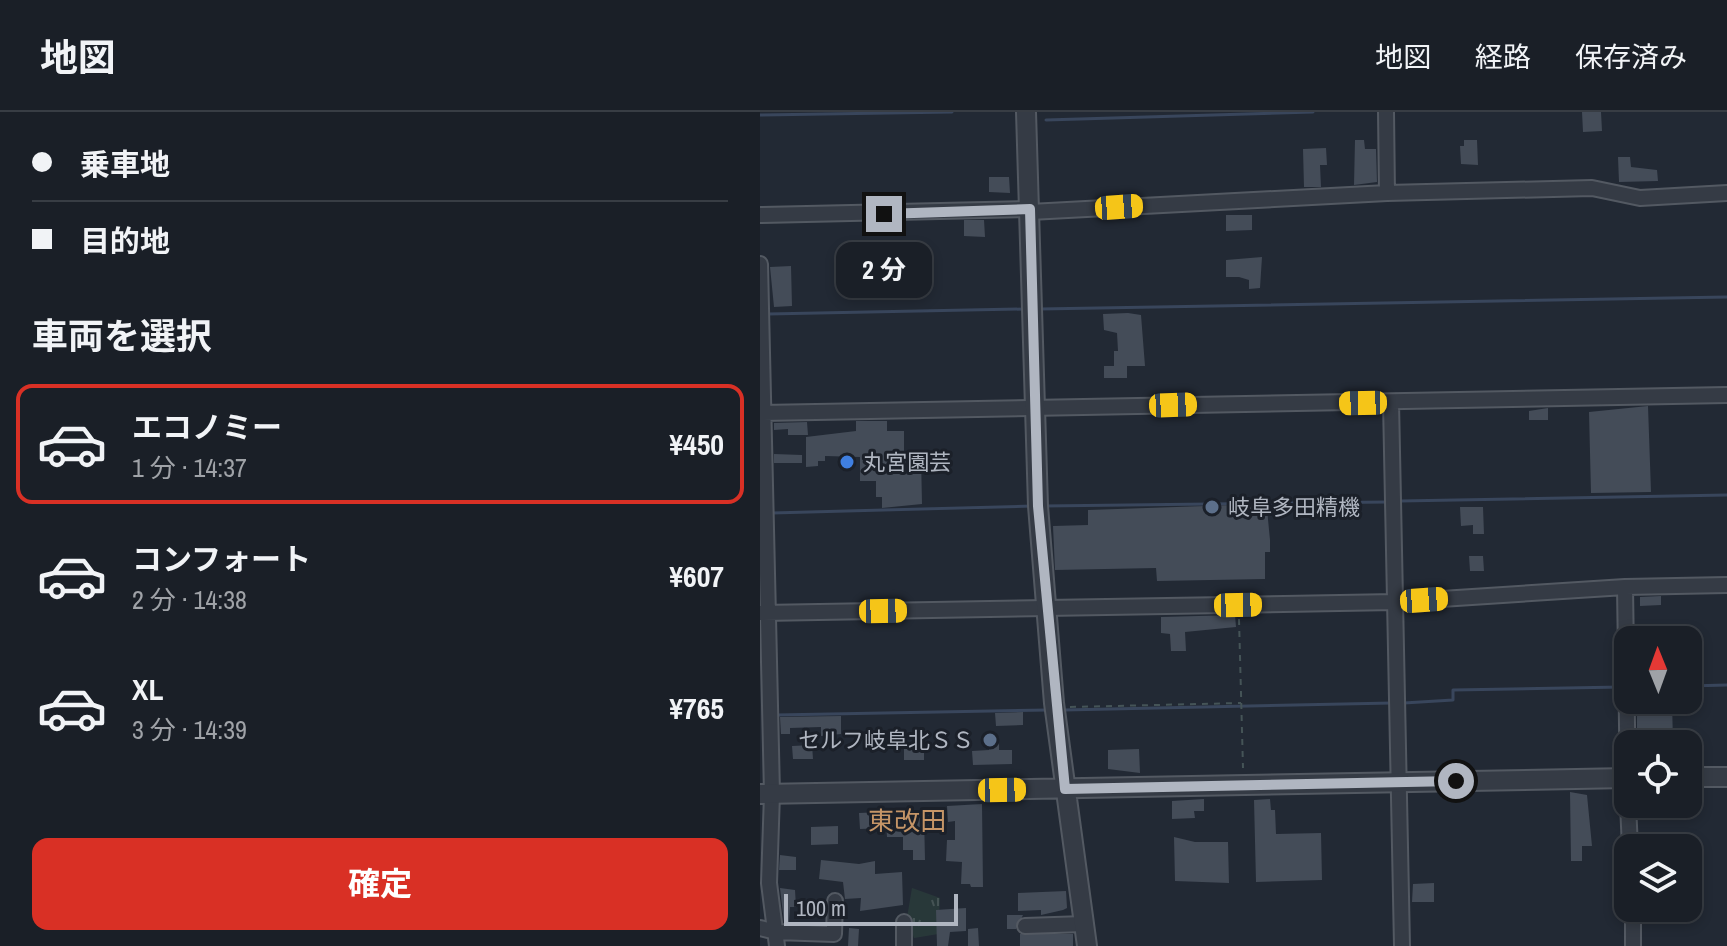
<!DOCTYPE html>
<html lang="ja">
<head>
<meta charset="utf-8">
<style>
	body { margin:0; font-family:"Archivo Narrow","Noto Sans JP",sans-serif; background:#272c33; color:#f1f3f6; height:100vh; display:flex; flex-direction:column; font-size:30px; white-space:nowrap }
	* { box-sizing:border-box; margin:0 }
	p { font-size:26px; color:#9fa2a7 }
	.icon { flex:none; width:44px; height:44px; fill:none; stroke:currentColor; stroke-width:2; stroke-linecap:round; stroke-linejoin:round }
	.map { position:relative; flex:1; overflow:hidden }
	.side { display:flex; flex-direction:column; background:#1a1f27; width:760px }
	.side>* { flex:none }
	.hud { display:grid; align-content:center; height:176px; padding:0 32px; background:#1a1f27 }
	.needle { width:52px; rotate:359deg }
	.fabs { position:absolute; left:854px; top:514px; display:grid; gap:16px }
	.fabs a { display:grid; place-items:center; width:88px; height:88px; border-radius:16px; background:#1a1f27; box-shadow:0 4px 12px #0003,0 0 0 2px #383d44; font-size:40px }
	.scale { position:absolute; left:24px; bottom:20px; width:174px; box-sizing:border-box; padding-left:8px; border:4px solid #b0b6c1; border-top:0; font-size:22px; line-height:28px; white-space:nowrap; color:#b0b6c1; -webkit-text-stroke:6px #1b2029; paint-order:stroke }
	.end { position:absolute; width:36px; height:36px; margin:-18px; border:10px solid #b0b6c1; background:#111; box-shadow:0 0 0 4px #111 }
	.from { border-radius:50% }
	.bubble { position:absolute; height:56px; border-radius:16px; background:#1a1f27; box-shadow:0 4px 12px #0003,0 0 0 2px #383d44; font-size:26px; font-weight:700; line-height:56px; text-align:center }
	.car { position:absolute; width:24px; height:48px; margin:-24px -12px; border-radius:10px; box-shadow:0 0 6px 2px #0007; background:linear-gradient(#f5c518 24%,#345 0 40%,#f5c518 0 76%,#345 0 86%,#f5c518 0) }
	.hud b { display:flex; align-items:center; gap:28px; height:76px; font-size:30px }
	.hud b+b { border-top:2px solid #383d44 }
	.hud i { width:20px; height:20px; background:#f1f3f6 }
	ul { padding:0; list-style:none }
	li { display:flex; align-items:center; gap:24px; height:120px; margin:0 16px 12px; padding:0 16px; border:4px solid transparent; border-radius:16px }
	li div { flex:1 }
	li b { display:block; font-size:30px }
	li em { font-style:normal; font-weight:700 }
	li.on { border-color:#d93025 }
	li>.icon { width:72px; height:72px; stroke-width:1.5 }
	h2 { padding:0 32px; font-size:36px; line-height:96px }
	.primary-button { display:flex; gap:16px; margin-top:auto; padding:16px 32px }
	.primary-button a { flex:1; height:92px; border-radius:16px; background:#d93025; color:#fff; font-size:32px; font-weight:700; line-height:92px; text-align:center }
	header { display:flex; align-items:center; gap:48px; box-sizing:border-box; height:112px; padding:0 40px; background:#1a1f27; border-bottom:2px solid #383d44 }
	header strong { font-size:38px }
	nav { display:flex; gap:44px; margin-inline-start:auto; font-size:28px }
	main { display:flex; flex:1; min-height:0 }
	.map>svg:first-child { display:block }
	.grass { fill:url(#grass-tufts) }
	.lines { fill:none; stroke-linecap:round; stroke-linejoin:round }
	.stream { stroke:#39465c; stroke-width:3 }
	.building { fill:#444c58 }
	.minor-casing { stroke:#535962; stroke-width:18 }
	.tertiary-casing { stroke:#535962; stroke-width:22 }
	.path { stroke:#455457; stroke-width:2; stroke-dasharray:6 6; stroke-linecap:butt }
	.minor { stroke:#353b45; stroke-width:14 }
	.tertiary { stroke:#353b45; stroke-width:18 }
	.route { stroke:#b0b6c1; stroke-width:10 }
	.shop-dot { fill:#3f7fe0; stroke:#1b2029; stroke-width:3 }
	.service-dot { fill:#5c6f8a; stroke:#1b2029; stroke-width:3 }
	.labels { text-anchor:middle; stroke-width:6; stroke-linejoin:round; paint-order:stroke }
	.poi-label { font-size:22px; fill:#b0b6c1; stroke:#1b2029; text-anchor:start }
	.quarter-label { font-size:26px; fill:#c59567; stroke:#1b2029 }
</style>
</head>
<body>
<header>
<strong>地図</strong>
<nav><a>地図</a><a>経路</a><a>保存済み</a></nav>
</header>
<main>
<section class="side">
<div class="hud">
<b><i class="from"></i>乗車地</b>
<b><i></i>目的地</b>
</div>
<h2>車両を選択</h2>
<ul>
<li class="on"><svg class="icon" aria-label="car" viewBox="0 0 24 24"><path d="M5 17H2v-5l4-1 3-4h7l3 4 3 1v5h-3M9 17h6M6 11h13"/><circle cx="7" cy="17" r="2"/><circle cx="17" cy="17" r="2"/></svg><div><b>エコノミー</b><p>1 分 · 14:37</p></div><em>¥450</em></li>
<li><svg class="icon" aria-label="car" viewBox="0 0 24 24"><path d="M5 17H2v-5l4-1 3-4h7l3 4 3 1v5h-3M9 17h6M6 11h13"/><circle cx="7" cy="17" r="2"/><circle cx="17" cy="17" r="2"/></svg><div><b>コンフォート</b><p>2 分 · 14:38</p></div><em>¥607</em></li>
<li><svg class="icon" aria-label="car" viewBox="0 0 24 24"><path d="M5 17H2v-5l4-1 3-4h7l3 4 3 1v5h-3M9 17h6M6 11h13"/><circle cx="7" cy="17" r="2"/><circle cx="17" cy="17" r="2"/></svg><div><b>XL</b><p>3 分 · 14:39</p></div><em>¥765</em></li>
</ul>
<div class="primary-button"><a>確定</a></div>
</section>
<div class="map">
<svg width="967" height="834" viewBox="0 0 967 834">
	<defs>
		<pattern id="grass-tufts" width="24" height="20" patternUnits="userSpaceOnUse" patternTransform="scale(2)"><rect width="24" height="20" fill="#283839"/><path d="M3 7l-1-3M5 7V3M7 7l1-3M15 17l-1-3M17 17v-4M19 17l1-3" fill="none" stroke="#455354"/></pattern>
	</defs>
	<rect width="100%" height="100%" fill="#222934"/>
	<!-- grass -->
	<path class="grass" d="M 152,776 L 180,786 L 178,822 L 154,826 L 147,806 Z"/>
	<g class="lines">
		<!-- stream -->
		<path class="stream" d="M 0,3 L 192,0
			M 286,8 L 553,0
			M 280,197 L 967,185
			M 8,202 L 264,197
			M 640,389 L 967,383
			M 284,394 L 628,390
			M 12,401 L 272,394
			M 928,574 L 967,573
			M 644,591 L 693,588 L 693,578 L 862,575
			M 304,598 L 632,591
			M 16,603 L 288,598"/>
	</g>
	<!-- building -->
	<path class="building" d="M 822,0 L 841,0 L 842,19 L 823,20 Z
		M 595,28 L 604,28 L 605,37 L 616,37 L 617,70 L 594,73 Z
		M 704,28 L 717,28 L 718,53 L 701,52 L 700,34 L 704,34 Z
		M 566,36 L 567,53 L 560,53 L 561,75 L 544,75 L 543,37 Z
		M 858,45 L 870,45 L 871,55 L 897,58 L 898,69 L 859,70 Z
		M 229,65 L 249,65 L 250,81 L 229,80 Z
		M 466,103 L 492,103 L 492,118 L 466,119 Z
		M 204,108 L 224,108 L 225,125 L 204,124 Z
		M 502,145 L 500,176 L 489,177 L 489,168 L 479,165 L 466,165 L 466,148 Z
		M 31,154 L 32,194 L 14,195 L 10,155 Z
		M 368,201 L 381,203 L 385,254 L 367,254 L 367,266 L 344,266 L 344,254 L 354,254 L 354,239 L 358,239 L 357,221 L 344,218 L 343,202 Z
		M 888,294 L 891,380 L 831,381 L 829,300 Z
		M 788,296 L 788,308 L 769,308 L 769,299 Z
		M 96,309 L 127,309 L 127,319 L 144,319 L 144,344 L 161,344 L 162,392 L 122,396 L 122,385 L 116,385 L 116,369 L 100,369 L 100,345 L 65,344 L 65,349 L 58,349 L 58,354 L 46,355 L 46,325 L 96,319 Z
		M 47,310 L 48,323 L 28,323 L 28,317 L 14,318 L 14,311 Z
		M 14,342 L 42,343 L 42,351 L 14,351 Z
		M 504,392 L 504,397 L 507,397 L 510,428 L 510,440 L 505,440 L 505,467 L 397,469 L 396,456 L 295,458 L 293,414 L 328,413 L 328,398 Z
		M 700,395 L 723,395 L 724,422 L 713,422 L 713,413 L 701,414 Z
		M 709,444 L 723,444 L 724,459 L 710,459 Z
		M 901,484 L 901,493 L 880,494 L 880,485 Z
		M 475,503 L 476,515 L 425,520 L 426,539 L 411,539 L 410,522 L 401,521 L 401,505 Z
		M 886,516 L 902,516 L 902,528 L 886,528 Z
		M 877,588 L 912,588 L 913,632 L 877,632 Z
		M 263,600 L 263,613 L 236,614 L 235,601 Z
		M 81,604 L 81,622 L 61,624 L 61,615 L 30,616 L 30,622 L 21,622 L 20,605 Z
		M 239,625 L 239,638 L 252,638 L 252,652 L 213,653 L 212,639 L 229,638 L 229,626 Z
		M 144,632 L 164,632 L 164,648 L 144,648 Z
		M 52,633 L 53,647 L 33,647 L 32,634 Z
		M 379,637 L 380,661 L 348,657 L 348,638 Z
		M 810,680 L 827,683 L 832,734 L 822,734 L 822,749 L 811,749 Z
		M 444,687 L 444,699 L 434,699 L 435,706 L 412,707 L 412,689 Z
		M 510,687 L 511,698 L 515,698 L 516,722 L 561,721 L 562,768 L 496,770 L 494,688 Z
		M 222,692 L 223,775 L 211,775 L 210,772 L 201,772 L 202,750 L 186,749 L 187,728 L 195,728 L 195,709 L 188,710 L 187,694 Z
		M 122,700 L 125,716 L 100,717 L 99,701 Z
		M 144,703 L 164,703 L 165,748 L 153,748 L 153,738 L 143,738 L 143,725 L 127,725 L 126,711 L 143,710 Z
		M 78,714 L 78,732 L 51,733 L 51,715 Z
		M 414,725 L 435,730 L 468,730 L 469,771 L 415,769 Z
		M 20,743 L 36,745 L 36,758 L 19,758 Z
		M 61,748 L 99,752 L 115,749 L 115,762 L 142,760 L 143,793 L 100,799 L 101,786 L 85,787 L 83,770 L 59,767 Z
		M 674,771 L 674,790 L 652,790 L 653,772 Z
		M 20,776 L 35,778 L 36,795 L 30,795 L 29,810 L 24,810 Z
		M 306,779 L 307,796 L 303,798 L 281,803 L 281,798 L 258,799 L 258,781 Z
		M 206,796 L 206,819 L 190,820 L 188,834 L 177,834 L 176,798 Z
		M 247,803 L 263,803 L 256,817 L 247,817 Z
		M 89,816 L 99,817 L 98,834 L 88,834 Z
		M 218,816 L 219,834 L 208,834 L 208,817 Z
		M 260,822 L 313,822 L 313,834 L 260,834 Z"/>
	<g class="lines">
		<!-- minor casing -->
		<g class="minor-casing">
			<path id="minor" d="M 626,0 L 627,81
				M 270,100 L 627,81 L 832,76 L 880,86 L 967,81
				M 0,103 L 270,97
				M 0,152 L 12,682 L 9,771 L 17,834
				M 631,290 L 642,834
				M 0,301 L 967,283
				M 865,475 L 868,681
				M 0,501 L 635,490 L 865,475 L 967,473
				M 868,692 L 870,736
				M 873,796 L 873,834
				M 144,810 L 144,834
				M 265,814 L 324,812
				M 0,816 L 16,820 L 74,822 L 75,789"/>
		</g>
		<!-- tertiary casing -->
		<g class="tertiary-casing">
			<path id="tertiary" d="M 266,0 L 278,394 L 294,591 L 327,834
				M 928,665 L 967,665
				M 0,682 L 868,666"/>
		</g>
		<!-- path -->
		<path class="path" d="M 479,507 L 483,656
			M 310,595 L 481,591"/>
		<!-- minor -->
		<use href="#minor" class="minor"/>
		<!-- tertiary -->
		<use href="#tertiary" class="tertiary"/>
	</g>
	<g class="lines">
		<!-- route -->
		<path class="route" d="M 124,102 L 270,97 L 278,394 L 305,677 L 696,669"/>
	</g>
	<!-- markers -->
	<circle class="shop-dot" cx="87" cy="350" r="8"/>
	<g class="service-dot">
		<circle cx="452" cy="395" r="8"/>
		<circle cx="230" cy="628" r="8"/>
	</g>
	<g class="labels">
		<!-- poi labels -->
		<g class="poi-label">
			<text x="103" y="358">丸宮園芸</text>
			<text x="468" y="403">岐阜多田精機</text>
			<text x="214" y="636" text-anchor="end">セルフ岐阜北ＳＳ</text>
		</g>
		<!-- quarter labels -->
		<g class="quarter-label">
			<text x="147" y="718">東改田</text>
		</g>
	</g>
</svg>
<div class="fabs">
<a><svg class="needle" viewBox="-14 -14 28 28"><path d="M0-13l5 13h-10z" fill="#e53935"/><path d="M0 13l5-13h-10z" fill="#9fa2a7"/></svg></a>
<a><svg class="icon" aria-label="locate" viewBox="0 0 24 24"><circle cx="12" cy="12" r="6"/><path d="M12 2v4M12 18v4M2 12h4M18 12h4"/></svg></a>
<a><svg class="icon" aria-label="layers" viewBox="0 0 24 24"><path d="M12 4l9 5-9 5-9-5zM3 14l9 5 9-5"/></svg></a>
</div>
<div class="scale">100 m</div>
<i class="end from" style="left:696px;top:669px"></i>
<i class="end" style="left:124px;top:102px"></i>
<div class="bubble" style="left:76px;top:130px;width:96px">2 分</div>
<i class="car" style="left:359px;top:95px;rotate:86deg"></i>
<i class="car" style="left:603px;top:291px;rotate:269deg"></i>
<i class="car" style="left:413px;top:293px;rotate:88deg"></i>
<i class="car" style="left:664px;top:488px;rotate:86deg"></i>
<i class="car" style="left:478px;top:493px;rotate:89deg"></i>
<i class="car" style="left:123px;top:499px;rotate:89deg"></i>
<i class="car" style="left:242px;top:678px;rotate:89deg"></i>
</div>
</main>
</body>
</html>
